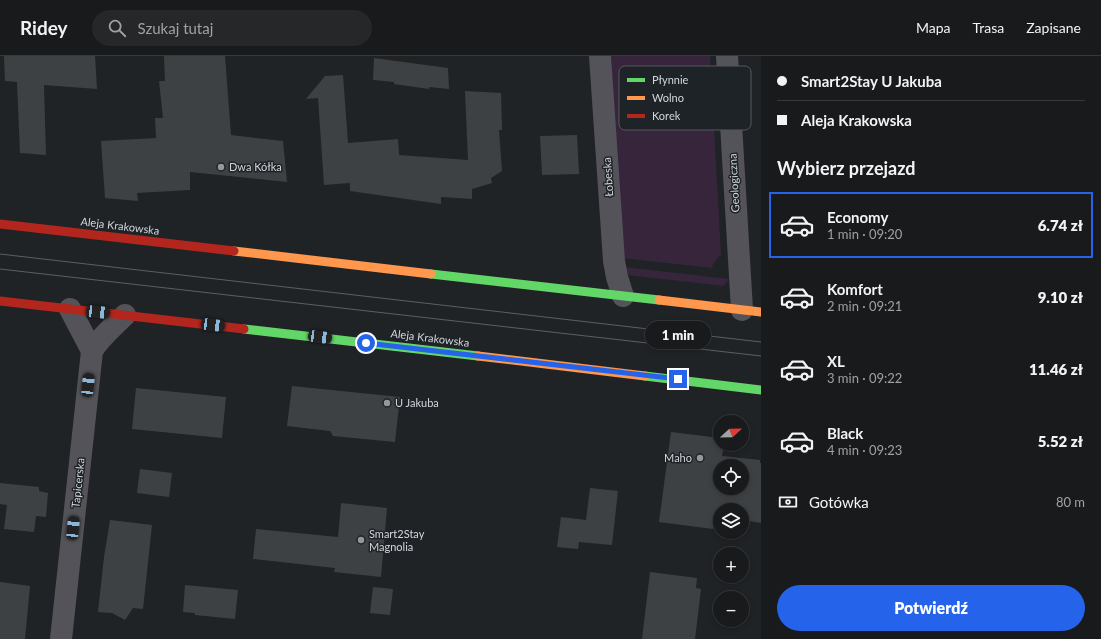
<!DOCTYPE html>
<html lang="pl">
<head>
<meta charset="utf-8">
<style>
	body { margin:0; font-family:Lato,sans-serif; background:#252729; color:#f1f3f6; height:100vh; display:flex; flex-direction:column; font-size:15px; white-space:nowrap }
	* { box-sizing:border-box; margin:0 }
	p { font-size:13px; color:#9fa1a3 }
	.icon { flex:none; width:22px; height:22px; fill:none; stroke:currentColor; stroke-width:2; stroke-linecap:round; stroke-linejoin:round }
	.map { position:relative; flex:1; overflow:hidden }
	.drawer { display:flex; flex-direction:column; background:#181a1c; width:340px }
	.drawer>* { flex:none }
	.banner { display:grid; align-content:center; height:88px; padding:0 16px; background:#181a1c }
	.needle { width:26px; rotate:68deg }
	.tools { position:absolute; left:713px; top:359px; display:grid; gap:8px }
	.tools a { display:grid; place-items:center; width:36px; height:36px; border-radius:50%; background:#181a1c; box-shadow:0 2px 6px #0003,0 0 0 1px #36383b; font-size:20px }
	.end { position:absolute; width:18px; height:18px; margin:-9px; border:5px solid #2563eb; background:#fff; box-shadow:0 0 0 2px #fff }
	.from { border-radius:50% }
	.bubble { position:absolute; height:28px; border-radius:14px; background:#181a1c; box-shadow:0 2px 6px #0003,0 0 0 1px #36383b; font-size:13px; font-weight:800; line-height:28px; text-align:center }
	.car { position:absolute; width:12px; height:24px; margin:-12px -6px; border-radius:5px; box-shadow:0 0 3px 1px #0007; background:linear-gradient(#222 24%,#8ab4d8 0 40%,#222 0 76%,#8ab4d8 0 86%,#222 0) }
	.banner b { display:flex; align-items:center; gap:14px; height:38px; font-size:15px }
	.banner b+b { border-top:1px solid #36383b }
	.banner i { width:10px; height:10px; background:#f1f3f6 }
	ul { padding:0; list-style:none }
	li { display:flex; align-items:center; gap:12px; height:66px; margin:0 8px 6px; padding:0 8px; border:2px solid transparent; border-radius:0px }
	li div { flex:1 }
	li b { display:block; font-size:15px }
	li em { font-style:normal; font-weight:800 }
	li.active { border-color:#2563eb }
	li>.icon { width:36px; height:36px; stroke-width:1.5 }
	h2 { padding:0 16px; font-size:18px; line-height:48px }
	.pay { display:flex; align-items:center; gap:10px; height:44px; padding:0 16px; font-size:15px }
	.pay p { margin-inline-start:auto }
	.action { display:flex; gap:8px; margin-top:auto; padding:8px 16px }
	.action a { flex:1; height:46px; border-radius:24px; background:#2563eb; color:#fff; font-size:16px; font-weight:800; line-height:46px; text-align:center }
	header { display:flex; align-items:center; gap:24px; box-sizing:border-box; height:56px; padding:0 20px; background:#181a1c; border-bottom:1px solid #36383b }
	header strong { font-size:19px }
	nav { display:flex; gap:22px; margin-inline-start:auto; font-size:14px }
	.search { width:280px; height:36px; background:#252729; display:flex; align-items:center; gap:10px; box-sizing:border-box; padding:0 14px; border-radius:22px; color:#9fa1a3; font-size:15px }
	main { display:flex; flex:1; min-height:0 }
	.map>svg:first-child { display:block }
	.green { fill:#37253c }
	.building { fill:#3e4143; fill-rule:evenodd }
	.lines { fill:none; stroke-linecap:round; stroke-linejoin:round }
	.street { stroke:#535359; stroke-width:22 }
	.fast { stroke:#63d668; stroke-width:9 }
	.slow { stroke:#ff974d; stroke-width:9 }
	.jam { stroke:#b3261e; stroke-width:9 }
	.tram { stroke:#5d5e62; stroke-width:1 }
	.route { stroke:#2563eb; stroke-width:5 }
	.poi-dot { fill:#94979b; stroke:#1e2328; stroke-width:1.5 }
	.labels { text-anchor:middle; stroke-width:3; stroke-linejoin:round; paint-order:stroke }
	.poi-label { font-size:11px; fill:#d3d6da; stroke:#1e2328; text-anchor:start }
	.street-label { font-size:11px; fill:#d3d6da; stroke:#1e2328 }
	.key { fill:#1e2328; stroke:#54595d; stroke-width:1 }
	.key-label { font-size:11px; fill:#d3d6da }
</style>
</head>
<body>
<header>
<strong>Ridey</strong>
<div class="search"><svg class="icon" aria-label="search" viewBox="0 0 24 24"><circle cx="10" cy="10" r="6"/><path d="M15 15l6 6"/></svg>Szukaj tutaj</div>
<nav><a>Mapa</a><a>Trasa</a><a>Zapisane</a></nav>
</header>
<main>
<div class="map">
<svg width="761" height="583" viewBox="0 0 761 583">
	<rect width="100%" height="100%" fill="#202326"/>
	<!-- green -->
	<path class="green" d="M 611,0 L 710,0 L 721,199 L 718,201 L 712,210 L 713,212 L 622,202 Z
		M 624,211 L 729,223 L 726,227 L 723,230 L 628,219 Z"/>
	<!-- building -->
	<path class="building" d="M 4,0 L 95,0 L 97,33 L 44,29 L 46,99 L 20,97 L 17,26 L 5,25 Z
		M 164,0 L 225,0 L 231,79 L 283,85 L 287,126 L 190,116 L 190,134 L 137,137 L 138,145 L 105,142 L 101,85 L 156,82 L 155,62 L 163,62 L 159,25 L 165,25 Z
		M 374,2 L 448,12 L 449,33 L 429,31 L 429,33 L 394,28 L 394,26 L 373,24 Z
		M 343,19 L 348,87 L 398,83 L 399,99 L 468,104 L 465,35 L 501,37 L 502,74 L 499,74 L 502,115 L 491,122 L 492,127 L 472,133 L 472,143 L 441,141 L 441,148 L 350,135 L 350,127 L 324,129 L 318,42 L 306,43 L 325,20 Z
		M 577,79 L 579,118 L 542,119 L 540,80 Z
		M 292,330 L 400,341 L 395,386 L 333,380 L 330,375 L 287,370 Z
		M 136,332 L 226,341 L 222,382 L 132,373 Z
		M 671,376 L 720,382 L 720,388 L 724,388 L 722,400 L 760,404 L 760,407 L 761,407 L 761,467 L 742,464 L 742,454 L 720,454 L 720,462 L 714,461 L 713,473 L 659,466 ZM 720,410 L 742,410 L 742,432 L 720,432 Z
		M 140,413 L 172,417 L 169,441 L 137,437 Z
		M 0,427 L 39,431 L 39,435 L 48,437 L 46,461 L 36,460 L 34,476 L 4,473 L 7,449 L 0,448 Z
		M 590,432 L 618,435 L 612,489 L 579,486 L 578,493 L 557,491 L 561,461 L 586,464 Z
		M 341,447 L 387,452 L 381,521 L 334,516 L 335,512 L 253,503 L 256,473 L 338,481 Z
		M 110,464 L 152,469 L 143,553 L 133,552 L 125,564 L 112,557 L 98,556 L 104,501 Z
		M 650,516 L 697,522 L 696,532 L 701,533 L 695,583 L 642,583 Z
		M 0,526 L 30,530 L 25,583 L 0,583 Z
		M 185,529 L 238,534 L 235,563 L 195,559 L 195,557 L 183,556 Z
		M 373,531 L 393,533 L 390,559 L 370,557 Z"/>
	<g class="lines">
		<!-- street -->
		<path class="street" d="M 600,0 L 614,205 L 617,221 L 623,240
			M 727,0 L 742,254
			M 70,253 L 92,295
			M 61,583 L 92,295 C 100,281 114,270 125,259"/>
		<!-- fast -->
		<path class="fast" d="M 431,218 L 659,244
			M 244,273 L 478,300
			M 645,320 L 761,334"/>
		<!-- slow -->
		<path class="slow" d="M 234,195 L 431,218
			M 659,244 L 761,256
			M 478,300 L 645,320"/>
		<!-- jam -->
		<path class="jam" d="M 0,168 L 234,195
			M 0,245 L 244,273"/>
		<!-- tram -->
		<path class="tram" d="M 0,198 L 761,286
			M 0,213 L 761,300"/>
	</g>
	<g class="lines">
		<!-- route -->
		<path class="route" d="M 366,287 L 678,323"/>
	</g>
	<!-- markers -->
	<g class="poi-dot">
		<circle cx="221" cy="111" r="4"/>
		<circle cx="387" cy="347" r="4"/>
		<circle cx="700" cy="402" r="4"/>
		<circle cx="361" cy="484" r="4"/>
	</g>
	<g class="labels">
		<!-- poi labels -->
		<g class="poi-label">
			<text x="229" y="115">Dwa Kółka</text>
			<text x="395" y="351">U Jakuba</text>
			<text x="692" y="406" text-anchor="end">Maho</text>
			<text x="369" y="482">Smart2Stay<tspan x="369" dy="13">Magnolia</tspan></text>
		</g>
		<!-- street labels -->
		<g class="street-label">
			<text transform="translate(608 121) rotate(-94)" y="4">Łobeska</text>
			<text transform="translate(734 127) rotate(-93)" y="4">Geologiczna</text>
			<text transform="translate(120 170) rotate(7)" y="4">Aleja Krakowska</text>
			<text transform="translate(430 282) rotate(7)" y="4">Aleja Krakowska</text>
			<text transform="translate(78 427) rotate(-84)" y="4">Tapicerska</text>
		</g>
	</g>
	<!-- legend -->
	<rect x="619" y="10" width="132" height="64" rx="6" class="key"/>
	<rect x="627" y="22" width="18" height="4" fill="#63d668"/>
	<rect x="627" y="40" width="18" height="4" fill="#ff974d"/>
	<rect x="627" y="58" width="18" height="4" fill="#b3261e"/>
	<g class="key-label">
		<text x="652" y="28">Płynnie</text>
		<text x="652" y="46">Wolno</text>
		<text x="652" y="64">Korek</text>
	</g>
</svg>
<div class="tools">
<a><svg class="needle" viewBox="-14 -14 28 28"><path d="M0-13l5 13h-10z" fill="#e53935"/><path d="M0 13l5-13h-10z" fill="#9fa1a3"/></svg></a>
<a><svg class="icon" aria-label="locate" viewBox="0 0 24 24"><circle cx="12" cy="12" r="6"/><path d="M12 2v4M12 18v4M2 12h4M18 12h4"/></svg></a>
<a><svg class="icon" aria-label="layers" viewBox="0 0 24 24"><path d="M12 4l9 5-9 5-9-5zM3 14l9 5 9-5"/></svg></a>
<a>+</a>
<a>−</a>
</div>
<i class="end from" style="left:366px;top:287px"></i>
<i class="end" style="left:678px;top:323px"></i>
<div class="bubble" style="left:645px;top:265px;width:66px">1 min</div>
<i class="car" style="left:98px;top:256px;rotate:96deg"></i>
<i class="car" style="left:213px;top:269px;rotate:97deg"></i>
<i class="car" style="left:320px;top:281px;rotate:97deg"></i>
<i class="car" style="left:88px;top:329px;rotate:6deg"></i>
<i class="car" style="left:73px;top:472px;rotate:6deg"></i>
</div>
<section class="drawer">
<div class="banner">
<b><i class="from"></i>Smart2Stay U Jakuba</b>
<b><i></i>Aleja Krakowska</b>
</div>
<h2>Wybierz przejazd</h2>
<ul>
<li class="active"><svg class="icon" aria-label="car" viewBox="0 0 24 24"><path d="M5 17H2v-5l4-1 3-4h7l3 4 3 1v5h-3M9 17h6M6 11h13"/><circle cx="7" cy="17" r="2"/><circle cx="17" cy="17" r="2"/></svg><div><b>Economy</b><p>1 min · 09:20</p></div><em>6.74 zł</em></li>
<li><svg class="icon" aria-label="car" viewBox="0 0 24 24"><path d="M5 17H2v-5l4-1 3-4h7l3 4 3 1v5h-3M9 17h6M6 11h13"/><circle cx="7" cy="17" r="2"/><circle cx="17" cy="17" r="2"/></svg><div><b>Komfort</b><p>2 min · 09:21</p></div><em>9.10 zł</em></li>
<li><svg class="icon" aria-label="car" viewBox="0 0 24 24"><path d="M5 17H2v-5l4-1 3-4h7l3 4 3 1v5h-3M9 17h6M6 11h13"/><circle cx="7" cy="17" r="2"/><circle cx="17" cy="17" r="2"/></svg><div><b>XL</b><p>3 min · 09:22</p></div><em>11.46 zł</em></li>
<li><svg class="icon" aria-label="car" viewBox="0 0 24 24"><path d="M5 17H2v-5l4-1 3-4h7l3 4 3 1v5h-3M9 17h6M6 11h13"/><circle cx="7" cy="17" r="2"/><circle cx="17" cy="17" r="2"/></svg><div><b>Black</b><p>4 min · 09:23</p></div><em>5.52 zł</em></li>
</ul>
<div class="pay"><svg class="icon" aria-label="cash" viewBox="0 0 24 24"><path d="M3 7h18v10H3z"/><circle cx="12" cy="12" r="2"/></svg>Gotówka<p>80 m</p></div>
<div class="action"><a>Potwierdź</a></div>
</section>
</main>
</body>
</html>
